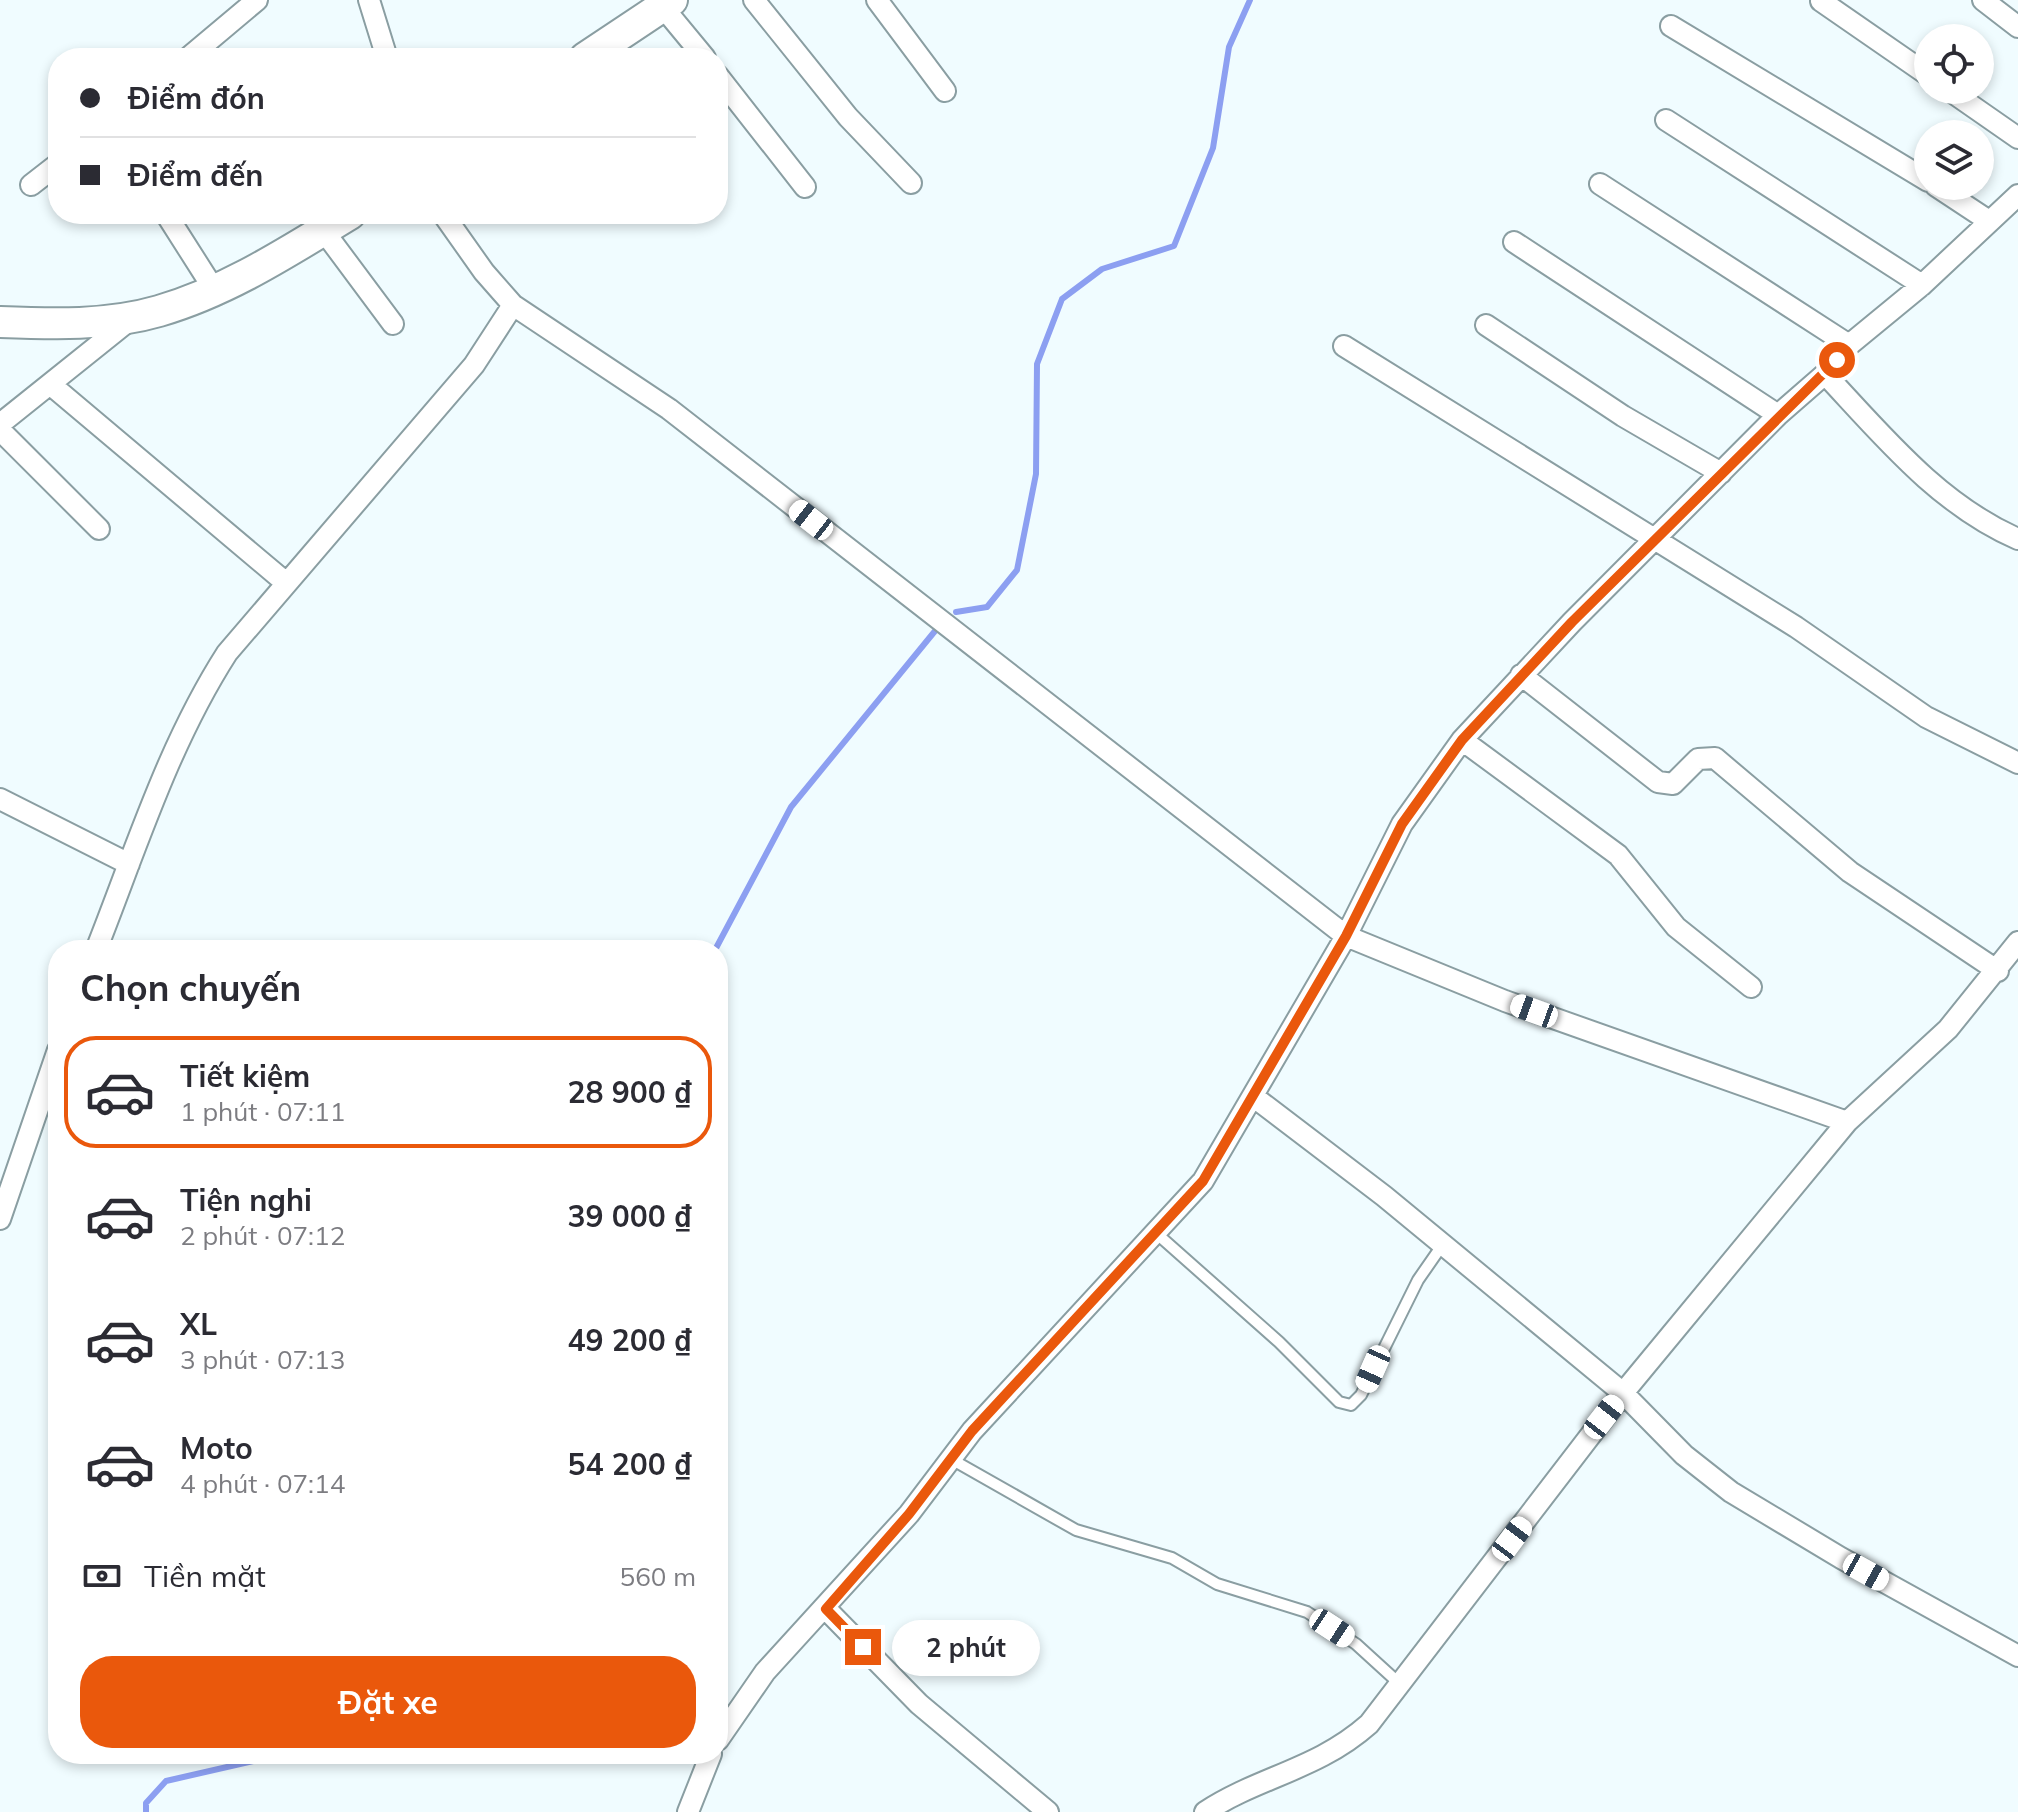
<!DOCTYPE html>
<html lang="vi">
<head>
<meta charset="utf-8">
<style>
	body { margin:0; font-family:Mulish,sans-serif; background:#f7f7f7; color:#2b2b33; height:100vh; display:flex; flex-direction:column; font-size:30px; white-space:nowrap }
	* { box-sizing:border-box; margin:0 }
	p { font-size:26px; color:#7c7c81 }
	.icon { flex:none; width:44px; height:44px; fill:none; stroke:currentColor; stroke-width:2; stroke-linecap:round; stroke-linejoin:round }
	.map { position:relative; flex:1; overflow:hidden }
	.details { position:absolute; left:48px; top:940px; width:680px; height:824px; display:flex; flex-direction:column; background:#fff; border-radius:32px; box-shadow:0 4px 12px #0003 }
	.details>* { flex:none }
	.guide { position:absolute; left:48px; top:48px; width:680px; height:176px; border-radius:32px; box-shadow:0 4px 12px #0003; display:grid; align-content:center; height:176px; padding:0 32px; background:#fff }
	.buttons { position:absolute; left:1914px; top:24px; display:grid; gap:16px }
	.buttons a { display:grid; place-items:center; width:80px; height:80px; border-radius:50%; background:#fff; box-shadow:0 4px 12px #0003; font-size:40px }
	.end { position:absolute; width:36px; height:36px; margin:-18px; border:10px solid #ea580c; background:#fff; box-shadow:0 0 0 4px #fff }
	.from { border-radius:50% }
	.bubble { position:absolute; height:56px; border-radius:28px; background:#fff; box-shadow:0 4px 12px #0003; font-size:26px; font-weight:700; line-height:56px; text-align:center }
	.car { position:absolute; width:24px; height:48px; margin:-24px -12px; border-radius:10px; box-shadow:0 0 6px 2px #0007; background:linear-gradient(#fff 24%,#345 0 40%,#fff 0 76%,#345 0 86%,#fff 0) }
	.guide b { display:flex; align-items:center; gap:28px; height:76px; font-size:30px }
	.guide b+b { border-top:2px solid #e1e1e2 }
	.guide i { width:20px; height:20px; background:#2b2b33 }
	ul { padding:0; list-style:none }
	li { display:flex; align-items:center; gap:24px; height:112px; margin:0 16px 12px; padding:0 16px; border:4px solid transparent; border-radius:32px }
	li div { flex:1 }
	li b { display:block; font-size:30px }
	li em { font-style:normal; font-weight:700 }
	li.active { border-color:#ea580c }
	li>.icon { width:72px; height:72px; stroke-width:1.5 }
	h2 { padding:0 32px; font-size:36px; line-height:96px }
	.pay { display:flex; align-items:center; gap:20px; height:88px; padding:0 32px; font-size:30px }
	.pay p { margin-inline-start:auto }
	.button { display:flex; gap:16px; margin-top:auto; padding:16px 32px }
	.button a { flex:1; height:92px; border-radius:32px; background:#ea580c; color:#fff; font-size:32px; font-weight:700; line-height:92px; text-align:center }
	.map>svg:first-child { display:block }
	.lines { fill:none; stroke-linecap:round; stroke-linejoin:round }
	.stream { stroke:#8c9ff1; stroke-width:6 }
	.lane-casing { stroke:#8a9ea2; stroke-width:14 }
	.street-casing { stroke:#8a9ea2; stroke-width:24 }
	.secondary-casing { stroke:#8a9ea2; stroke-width:34 }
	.lane { stroke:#fff; stroke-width:10 }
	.street { stroke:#fff; stroke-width:20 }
	.secondary { stroke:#fff; stroke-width:30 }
	.route { stroke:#ea580c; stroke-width:10 }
</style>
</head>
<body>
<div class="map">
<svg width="2018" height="1812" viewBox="0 0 2018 1812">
	<rect width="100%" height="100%" fill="#f0fcff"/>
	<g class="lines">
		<!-- stream -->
		<path class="stream" d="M 956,612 L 987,607 L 1017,570 L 1036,474 L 1037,364 L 1062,299 L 1102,269 L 1174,246 L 1213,148 L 1229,47 L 1250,0
			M 715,950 L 791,807 L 935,631
			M 146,1812 L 146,1803 L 166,1781 L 284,1754"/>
		<!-- lane casing -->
		<g class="lane-casing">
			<path id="lane" d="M 1156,1233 L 1279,1342 L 1339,1402 L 1351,1405 L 1361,1395 L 1418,1280 L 1443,1244
				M 951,1459 L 1076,1530 L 1172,1558 L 1217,1584 L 1307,1612 L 1356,1644 L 1401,1685"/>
		</g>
		<!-- street casing -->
		<g class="street-casing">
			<path id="street" d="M 369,0 L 387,58
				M 754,0 L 848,117 L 911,183
				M 877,0 L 945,91
				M 1983,0 L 2018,27
				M 1821,1 L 1928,75
				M 662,6 L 705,58
				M 1671,26 L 1928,181
				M 188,58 L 257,0
				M 718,76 L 805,187
				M 1949,90 L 2018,138
				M 1666,120 L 1922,285
				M 1600,184 L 1849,345
				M 31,185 L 58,164
				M 1936,186 L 1989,221
				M 166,214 L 215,291
				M 443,214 L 484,272 L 513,305 L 669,409 L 1346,936 L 1505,1001 L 1847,1122
				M 323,230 L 393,324
				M 1514,242 L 1778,415
				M 1486,325 L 1623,416 L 1721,473
				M 1344,346 L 1796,627 L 1926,717 L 2018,763
				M 1825,374 C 1882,435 1939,505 2018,539
				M 50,384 L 285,582
				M 0,424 L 131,319
				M 0,430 L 99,529
				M 1521,675 L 1658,782 L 1673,784 L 1698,759 L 1715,758 L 1850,872 L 1998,971
				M 1462,740 L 1618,855 L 1676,927 L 1751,987
				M 0,799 L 129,864
				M 96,950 C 136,849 168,745 227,653 L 474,365 L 513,305
				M 1254,1097 L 1384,1196 L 1623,1393 L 1684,1455 L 1731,1492 L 1841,1558 L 2018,1656
				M 0,1219 L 58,1050
				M 826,1609 L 919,1704 L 1048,1812
				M 718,1740 L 765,1672 L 909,1514 L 972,1431 L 1203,1181 L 1346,936 L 1402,824 L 1462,740 L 1572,622 L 1778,415 L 1825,374 L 1849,345 L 1922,285 L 2018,195
				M 688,1812 L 711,1754
				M 1205,1812 C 1260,1776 1317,1770 1369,1724 L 1623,1393 L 1847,1122 L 1948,1029 L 2018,942"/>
		</g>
		<!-- secondary casing -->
		<g class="secondary-casing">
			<path id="secondary" d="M 585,58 L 672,0
				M 0,322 C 52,324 108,326 159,311 C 228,291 289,251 350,214"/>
		</g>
		<!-- lane -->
		<use href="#lane" class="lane"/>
		<!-- street -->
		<use href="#street" class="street"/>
		<!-- secondary -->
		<use href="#secondary" class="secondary"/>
	</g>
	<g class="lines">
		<!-- route -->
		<path class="route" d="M 863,1647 L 826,1609 L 909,1514 L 972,1431 L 1203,1181 L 1346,936 L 1402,824 L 1462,740 L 1572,622 L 1837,360"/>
	</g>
</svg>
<div class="buttons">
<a><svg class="icon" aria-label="locate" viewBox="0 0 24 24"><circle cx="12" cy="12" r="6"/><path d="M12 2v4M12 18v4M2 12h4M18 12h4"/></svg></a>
<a><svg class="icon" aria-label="layers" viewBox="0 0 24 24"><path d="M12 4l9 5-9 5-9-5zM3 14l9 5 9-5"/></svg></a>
</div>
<i class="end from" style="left:1837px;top:360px"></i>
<i class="end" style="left:863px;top:1647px"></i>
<div class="bubble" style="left:892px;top:1620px;width:148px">2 phút</div>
<i class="car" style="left:811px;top:520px;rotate:308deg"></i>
<i class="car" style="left:1534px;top:1011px;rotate:290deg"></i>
<i class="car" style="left:1373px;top:1369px;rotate:204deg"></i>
<i class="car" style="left:1604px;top:1417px;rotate:38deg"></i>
<i class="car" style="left:1512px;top:1539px;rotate:37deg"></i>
<i class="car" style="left:1866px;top:1572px;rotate:119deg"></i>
<i class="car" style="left:1332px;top:1628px;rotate:123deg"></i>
<div class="guide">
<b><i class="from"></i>Điểm đón</b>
<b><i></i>Điểm đến</b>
</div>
<section class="details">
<h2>Chọn chuyến</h2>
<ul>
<li class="active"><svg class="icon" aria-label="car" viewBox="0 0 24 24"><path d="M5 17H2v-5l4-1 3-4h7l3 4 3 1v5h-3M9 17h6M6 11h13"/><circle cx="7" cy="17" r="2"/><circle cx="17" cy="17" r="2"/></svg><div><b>Tiết kiệm</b><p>1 phút · 07:11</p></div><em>28 900 ₫</em></li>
<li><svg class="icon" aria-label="car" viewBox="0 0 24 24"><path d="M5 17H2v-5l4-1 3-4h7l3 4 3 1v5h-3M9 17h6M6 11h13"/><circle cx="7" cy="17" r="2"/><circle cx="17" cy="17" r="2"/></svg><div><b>Tiện nghi</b><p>2 phút · 07:12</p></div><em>39 000 ₫</em></li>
<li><svg class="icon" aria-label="car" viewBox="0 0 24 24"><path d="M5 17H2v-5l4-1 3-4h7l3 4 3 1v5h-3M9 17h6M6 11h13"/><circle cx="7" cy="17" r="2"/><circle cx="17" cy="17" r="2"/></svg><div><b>XL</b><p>3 phút · 07:13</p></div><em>49 200 ₫</em></li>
<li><svg class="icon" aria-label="car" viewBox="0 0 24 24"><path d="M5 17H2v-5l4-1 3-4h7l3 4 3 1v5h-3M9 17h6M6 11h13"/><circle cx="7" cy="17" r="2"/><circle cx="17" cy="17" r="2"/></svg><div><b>Moto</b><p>4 phút · 07:14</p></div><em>54 200 ₫</em></li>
</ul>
<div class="pay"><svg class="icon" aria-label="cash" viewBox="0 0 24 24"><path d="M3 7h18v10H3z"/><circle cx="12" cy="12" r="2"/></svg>Tiền mặt<p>560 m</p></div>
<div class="button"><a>Đặt xe</a></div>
</section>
</div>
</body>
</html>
